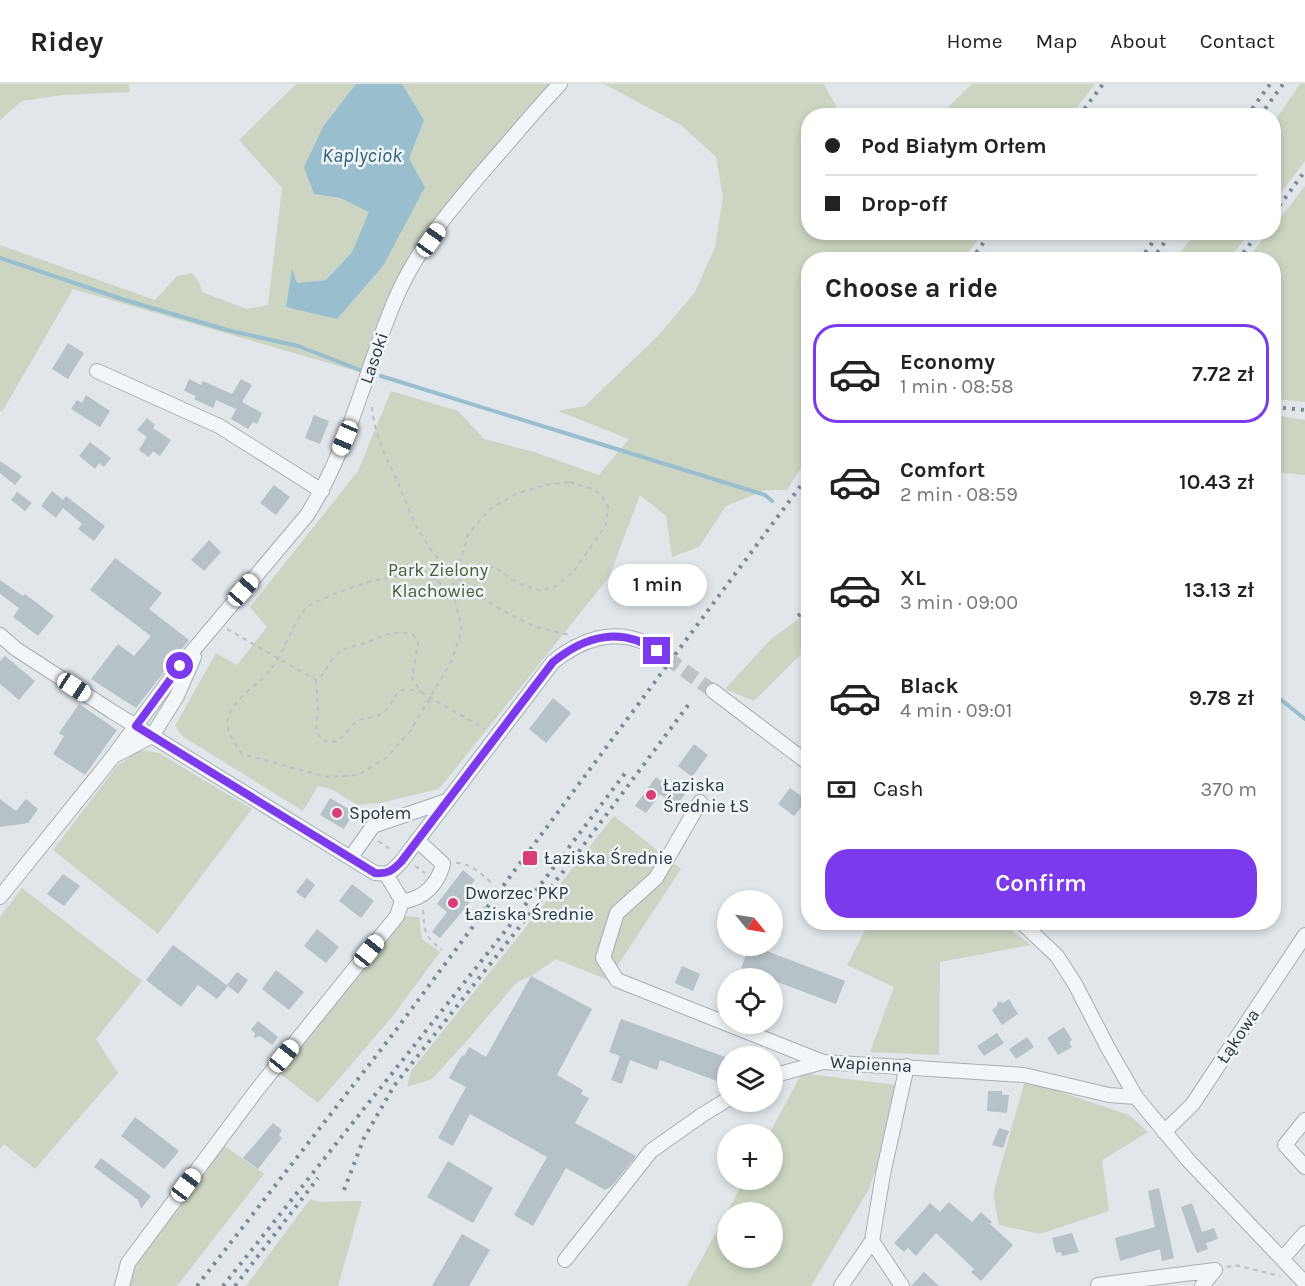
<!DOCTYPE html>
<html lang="en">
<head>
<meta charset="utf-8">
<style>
	body { margin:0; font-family:Karla,sans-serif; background:#f6f6f6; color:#222; height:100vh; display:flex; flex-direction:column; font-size:22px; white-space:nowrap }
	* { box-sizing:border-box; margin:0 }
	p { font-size:20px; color:#767676 }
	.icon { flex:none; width:33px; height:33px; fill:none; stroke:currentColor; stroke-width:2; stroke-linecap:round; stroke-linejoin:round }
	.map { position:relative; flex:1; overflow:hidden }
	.drawer { position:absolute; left:801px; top:168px; width:480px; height:678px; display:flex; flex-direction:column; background:#fff; border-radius:24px; box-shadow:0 3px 9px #0003 }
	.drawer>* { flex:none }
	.banner { position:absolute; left:801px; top:24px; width:480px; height:132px; border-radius:24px; box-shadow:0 3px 9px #0003; display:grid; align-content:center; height:132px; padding:0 24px; background:#fff }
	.needle { width:39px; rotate:120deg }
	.fabs { position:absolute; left:717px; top:806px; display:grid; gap:12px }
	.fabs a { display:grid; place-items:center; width:66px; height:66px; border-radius:50%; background:#fff; box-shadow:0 3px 9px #0003; font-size:30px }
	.end { position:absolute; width:27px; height:27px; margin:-14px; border:8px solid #7c3aed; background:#fff; box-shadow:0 0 0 3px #fff }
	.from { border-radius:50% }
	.bubble { position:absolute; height:42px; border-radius:21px; background:#fff; box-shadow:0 3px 9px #0003; font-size:20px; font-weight:600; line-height:42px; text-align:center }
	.car { position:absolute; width:18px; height:36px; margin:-18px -9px; border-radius:8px; box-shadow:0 0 4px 2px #0007; background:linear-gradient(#fff 24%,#345 0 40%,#fff 0 76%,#345 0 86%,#fff 0) }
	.banner b { display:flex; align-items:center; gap:21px; height:57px; font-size:22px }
	.banner b+b { border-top:2px solid #e0e0e0 }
	.banner i { width:15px; height:15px; background:#222 }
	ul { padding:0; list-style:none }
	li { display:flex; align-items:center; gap:18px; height:99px; margin:0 12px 9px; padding:0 12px; border:3px solid transparent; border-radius:24px }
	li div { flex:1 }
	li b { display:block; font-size:22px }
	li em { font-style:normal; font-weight:600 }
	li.on { border-color:#7c3aed }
	li>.icon { width:54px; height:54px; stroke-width:1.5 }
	h2 { padding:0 24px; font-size:27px; line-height:72px }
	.pay { display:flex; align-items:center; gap:15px; height:66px; padding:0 24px; font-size:22px }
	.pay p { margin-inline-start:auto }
	.primary-button { display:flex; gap:12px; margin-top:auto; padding:12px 24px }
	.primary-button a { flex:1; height:69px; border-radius:24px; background:#7c3aed; color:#fff; font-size:24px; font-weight:600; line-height:69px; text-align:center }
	header { display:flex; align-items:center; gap:36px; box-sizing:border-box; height:84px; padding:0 30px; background:#fff; border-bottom:2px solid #e0e0e0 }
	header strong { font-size:28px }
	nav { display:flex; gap:33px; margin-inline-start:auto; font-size:21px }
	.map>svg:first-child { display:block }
	.green { fill:#cbd5c1; fill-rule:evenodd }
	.water { fill:#99becd }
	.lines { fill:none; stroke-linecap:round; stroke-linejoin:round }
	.stream { stroke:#99becd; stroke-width:4 }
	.building { fill:#b7c1c8 }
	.minor-tunnel { stroke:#bbc3c9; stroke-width:14; stroke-dasharray:14 7; stroke-linecap:butt }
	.minor-casing { stroke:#a5aeb5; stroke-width:16 }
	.path { stroke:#bac1c5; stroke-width:2; stroke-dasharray:4.5 4.5; stroke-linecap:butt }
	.minor { stroke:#f3f6f8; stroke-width:14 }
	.rail { stroke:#788a95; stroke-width:4; stroke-dasharray:3 6; stroke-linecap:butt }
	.route { stroke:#7c3aed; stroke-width:8 }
	.poi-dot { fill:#d83d79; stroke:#f0f5f7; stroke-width:2 }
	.labels { text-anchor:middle; stroke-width:5; stroke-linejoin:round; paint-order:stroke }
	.street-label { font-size:18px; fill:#273843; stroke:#f0f5f7 }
	.park-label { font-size:18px; fill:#476034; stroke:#f0f5f7 }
	.poi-label { font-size:18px; fill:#273843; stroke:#f0f5f7; text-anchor:start }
	.water-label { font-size:20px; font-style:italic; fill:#2e627a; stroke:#f0f5f7 }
</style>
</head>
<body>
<header>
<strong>Ridey</strong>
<nav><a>Home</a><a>Map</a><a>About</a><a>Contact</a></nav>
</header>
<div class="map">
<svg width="1305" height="1202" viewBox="0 0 1305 1202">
	<rect width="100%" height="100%" fill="#e0e6ea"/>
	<!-- green -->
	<path class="green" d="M 0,0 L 129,0 L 130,8 L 63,11 L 22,17 L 0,36 Z
		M 296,0 L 356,0 L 324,40 L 314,110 L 340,114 L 370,128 L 352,168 L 326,196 L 296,199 L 292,187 L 286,223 L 337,234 L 383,182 L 409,75 L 424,36 L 402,0 L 550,0 L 526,26 L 452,118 L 389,214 L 363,289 L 73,205 L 2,328 L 0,327 L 0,161 L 155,216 L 177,192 L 192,189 L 200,200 L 202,208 L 247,225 L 268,221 L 282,104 L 239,56 Z
		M 604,0 L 824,0 L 841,31 L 808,32 L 808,148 L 983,149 L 963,175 L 808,176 L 808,373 L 787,406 L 766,406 L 726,422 L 699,463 L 672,473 L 666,432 L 640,411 L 609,493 L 439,705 L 380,719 L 357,721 L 333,706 L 318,702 L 303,727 L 182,652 L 175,642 L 216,569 L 237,581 L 267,543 L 250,523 L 358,387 L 391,307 L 458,327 L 484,355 L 534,368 L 599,391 L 629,355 L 558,327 L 585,322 L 658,252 L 695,208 L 715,163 L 723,113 L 716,73 L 681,41 Z
		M 972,0 L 1095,0 L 1071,31 L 940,31 Z
		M 1300,0 L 1305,0 L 1305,77 L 1274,118 L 1274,38 Z
		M 1305,102 L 1305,318 L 1274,315 L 1274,176 L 1247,175 L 1268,149 L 1274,148 L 1274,142 Z
		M 1195,149 L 1195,148 L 1250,149 L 1229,175 L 1175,175 Z
		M 1274,331 L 1305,336 L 1305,391 L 1274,388 Z
		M 808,528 L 808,565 L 801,570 L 754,617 L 725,605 L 770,556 Z
		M 140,666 L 159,669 L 252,725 L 158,850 L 53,766 L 117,682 Z
		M 614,732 L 681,785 L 608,896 L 556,875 L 531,892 L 517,898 L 465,959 L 432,995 L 407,1003 L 411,987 Z
		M 22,804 L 142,897 L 96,955 L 118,989 L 35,1085 L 4,1060 L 0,1065 L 0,833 Z
		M 404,832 L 419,833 L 422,855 L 440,868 L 392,933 L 318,1019 L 278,988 Z
		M 869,839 L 1002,839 L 1031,861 L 940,878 L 939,971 L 870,968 L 894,903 L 847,881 Z
		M 802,989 L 903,1002 L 869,1105 L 811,1202 L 687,1202 L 745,1095 L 772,1095 L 772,1050 L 769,1050 ZM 728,1128 L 772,1128 L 772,1173 L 728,1173 Z
		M 1025,996 L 1129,1031 L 1148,1048 L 1102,1076 L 1109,1127 L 1040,1150 L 999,1141 L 993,1110 Z
		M 225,1062 L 264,1090 L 177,1202 L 123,1202 L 133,1184 Z
		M 310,1115 L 320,1118 L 362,1117 L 338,1202 L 246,1202 Z"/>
	<!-- water -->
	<path class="water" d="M 356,0 L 402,0 L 424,36 L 409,75 L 425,103 L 383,182 L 337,235 L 286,223 L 292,185 L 297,199 L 326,196 L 352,168 L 369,128 L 340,114 L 314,110 L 304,83 L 324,41 Z"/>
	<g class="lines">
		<!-- stream -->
		<path class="stream" d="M 0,174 L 125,216 L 227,246 L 298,262 L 360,286
			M 381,292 L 765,411 L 772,417
			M 1274,610 L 1305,635"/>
	</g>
	<!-- building -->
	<path class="building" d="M 68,259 L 84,269 L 68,295 L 52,285 Z
		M 189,295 L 201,301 L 203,297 L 232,310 L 241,295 L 252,301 L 242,318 L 262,329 L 257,340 L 253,338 L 248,345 L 231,335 L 236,325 L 216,316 L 213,324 L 194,315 L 196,312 L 184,307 Z
		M 86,311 L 110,327 L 100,343 L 71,325 L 77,316 L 82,319 Z
		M 314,331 L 329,337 L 320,360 L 305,354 Z
		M 147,334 L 155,341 L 153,344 L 171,356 L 160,372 L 153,367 L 149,373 L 139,366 L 147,353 L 137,346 Z
		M 90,358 L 111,374 L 104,383 L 99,379 L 95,385 L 79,372 Z
		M 0,377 L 22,392 L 15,401 L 0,389 Z
		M 274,401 L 290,413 L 276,431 L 260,419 Z
		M 52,407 L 63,416 L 66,412 L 105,442 L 94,457 L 78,445 L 82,440 L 63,424 L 56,434 L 41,422 Z
		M 17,408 L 32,419 L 25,427 L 11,416 Z
		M 209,456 L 221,468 L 204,487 L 191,476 Z
		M 115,474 L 162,509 L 149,525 L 189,556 L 136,624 L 91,595 L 118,560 L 134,572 L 151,552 L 90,506 Z
		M 0,496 L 23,512 L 25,510 L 54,532 L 38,552 L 13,533 L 19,524 L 0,510 Z
		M 5,572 L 35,597 L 19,616 L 0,600 L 0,577 Z
		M 553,614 L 571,629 L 546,659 L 529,645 Z
		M 79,620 L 117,646 L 85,691 L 53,670 L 64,652 L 59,649 Z
		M 694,660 L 708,671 L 692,693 L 678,682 Z
		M 656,693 L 673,706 L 675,703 L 685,710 L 676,722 L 660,710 L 646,729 L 635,722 Z
		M 790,704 L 807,716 L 794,732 L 778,720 Z
		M 330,714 L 354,728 L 344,745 L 320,731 Z
		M 0,715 L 16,727 L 26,715 L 38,725 L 28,739 L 0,743 Z
		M 463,786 L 475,796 L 463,812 L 470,818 L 440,854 L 432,848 L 447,828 L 437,820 Z
		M 63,790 L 80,802 L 64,822 L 47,810 Z
		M 307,794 L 315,801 L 305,815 L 296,808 Z
		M 352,800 L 374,817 L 361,834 L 339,817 Z
		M 317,845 L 339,863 L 326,879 L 304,862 Z
		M 173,861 L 228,902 L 217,915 L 198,901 L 181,923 L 146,896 Z
		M 750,861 L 766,861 L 764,866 L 845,897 L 836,920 L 772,896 L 772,894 L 755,894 L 756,890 L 741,884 Z
		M 682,882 L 700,890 L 693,907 L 675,899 Z
		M 276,886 L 304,908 L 289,926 L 262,905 Z
		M 237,888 L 248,896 L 238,910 L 227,901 Z
		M 531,892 L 592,925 L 557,991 L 583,1006 L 581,1010 L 589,1014 L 575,1039 L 636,1072 L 612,1102 L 605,1106 L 566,1084 L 533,1142 L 514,1131 L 547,1073 L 470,1030 L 453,1062 L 438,1054 L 466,1003 L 449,994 L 462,971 L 464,972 L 469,963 L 486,973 Z
		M 1009,915 L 1018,930 L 1002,941 L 992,926 L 997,922 L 998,917 L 1003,919 Z
		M 621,935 L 728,974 L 728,1001 L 660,976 L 657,986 L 630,976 L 622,1000 L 611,996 L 620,972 L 609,968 Z
		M 258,937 L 278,953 L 272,961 L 260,952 L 254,954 L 255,949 L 251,946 Z
		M 1064,943 L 1072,956 L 1069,958 L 1072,963 L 1058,971 L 1047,954 Z
		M 997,949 L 1004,959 L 984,972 L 977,962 Z
		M 1027,953 L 1034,963 L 1016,975 L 1009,965 Z
		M 988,1007 L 1002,1007 L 1002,1011 L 1009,1011 L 1007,1029 L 987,1027 Z
		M 135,1033 L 179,1067 L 164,1085 L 121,1052 Z
		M 273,1039 L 282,1046 L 279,1051 L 282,1054 L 258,1085 L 243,1074 Z
		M 999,1044 L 1009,1047 L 1003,1064 L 992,1061 Z
		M 101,1074 L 151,1112 L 141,1125 L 138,1116 L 94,1083 Z
		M 448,1077 L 493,1104 L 473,1139 L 427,1113 Z
		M 1159,1104 L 1174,1174 L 1162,1177 L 1160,1165 L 1120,1177 L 1115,1154 L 1155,1143 L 1148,1107 Z
		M 949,1118 L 972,1138 L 981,1128 L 992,1138 L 990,1140 L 1013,1161 L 981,1197 L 971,1188 L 974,1185 L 936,1149 L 916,1172 L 908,1164 L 904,1168 L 894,1159 L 930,1119 L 940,1128 Z
		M 1192,1119 L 1202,1148 L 1214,1144 L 1218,1155 L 1206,1159 L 1208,1165 L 1197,1169 L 1181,1123 Z
		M 1072,1149 L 1079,1168 L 1062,1172 L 1061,1168 L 1056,1169 L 1052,1154 Z
		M 462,1150 L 490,1166 L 469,1202 L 432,1202 Z
		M 924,1188 L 939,1202 L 911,1202 Z"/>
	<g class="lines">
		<!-- minor-tunnel -->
		<path class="minor-tunnel" d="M 667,574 L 713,607"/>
		<!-- minor casing -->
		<g class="minor-casing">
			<path id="minor" d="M 97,287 L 219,342 L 322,407
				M 0,551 L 16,565 L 113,628 L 375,789 L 386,790
				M 713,607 L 808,679
				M 116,671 L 152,652 L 177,612 L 194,573
				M 700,718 L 656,794 L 617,829 L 603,874 L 617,896 L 823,978 L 1024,991 L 1109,1011 L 1136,1013
				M 351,773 L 373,742 L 446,717
				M 386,790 L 393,786 L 401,778 L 553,578 C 580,556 614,543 648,560 C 655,564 661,569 667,574
				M 0,813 L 112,674 L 180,582 L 307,431 C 348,367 364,291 393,221 C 416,163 460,114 500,68 C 520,45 539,22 560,0
				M 402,817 C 423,816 438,800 443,780 L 417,756
				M 1021,838 L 1057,872 L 1075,900 L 1108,964 L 1136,1013 L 1188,1076 L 1305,1199
				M 772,992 L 823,978
				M 1305,1036 L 1285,1061 L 1305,1083
				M 1164,1048 L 1192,1021 L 1305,851
				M 1282,1175 L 1305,1149
				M 565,1176 L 651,1067 L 702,1031 L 728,1015
				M 1098,1201 L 1215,1186 L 1202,1202
				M 122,1202 L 128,1179 L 256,1007 L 397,832 L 402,817 L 386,790
				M 841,1202 L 872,1157
				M 902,1202 L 872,1157 L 883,1090 L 907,982"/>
		</g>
		<!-- path -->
		<path class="path" d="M 372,323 C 374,351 387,375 399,401 C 405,416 411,432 419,447 C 441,488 483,518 525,538 C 538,545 555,547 569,551
			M 570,398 L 593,405 L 601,411 L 608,422 L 606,441 L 574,487 L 556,502 L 542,507 L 517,499 L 495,483 L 478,484 L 453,491 L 464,466 L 468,450 L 491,424 L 518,409 L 545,401 Z
			M 433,495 L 453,491 L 454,512 L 462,546 L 451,578 L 411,646 L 387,673 L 358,691 L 327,693 L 242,670 C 235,659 225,647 228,633 C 234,614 257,602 268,589 C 284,570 290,544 305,525 C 309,520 316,518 321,516 C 350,502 402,484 433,495 C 441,498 448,506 454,512
			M 227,545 L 316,596 C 325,592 328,578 336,571 C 344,563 353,563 362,560 C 383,553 388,546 413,550 L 418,559 L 412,594 L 421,608 L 485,645
			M 316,596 L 318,622 L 316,647 L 322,656 C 328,658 331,659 336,657 C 345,653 349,643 357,637 C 365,633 377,634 384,628 C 400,614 389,600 421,608
			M 378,757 L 393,767
			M 456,779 C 471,779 481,790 492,799
			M 415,782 L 425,789
			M 483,823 L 489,827
			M 423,826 C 425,848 423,851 442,866
			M 1227,1183 L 1235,1181 L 1280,1192"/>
		<!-- minor -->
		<use href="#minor" class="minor"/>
		<!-- rail -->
		<path class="rail" d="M 1079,32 L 1103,0
			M 1247,32 L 1270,0
			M 1260,32 L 1283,0
			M 1274,129 L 1305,87
			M 971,176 L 991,148
			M 1140,176 L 1160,148
			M 1152,176 L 1172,148
			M 1238,176 L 1259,148
			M 1274,323 L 1305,326
			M 798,532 L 808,524
			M 344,1106 L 364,1054 L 394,1002 L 577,770 L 689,620
			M 197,1202 L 393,950 L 808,392
			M 223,1202 L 510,841 L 626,688
			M 235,1202 L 318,1094"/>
	</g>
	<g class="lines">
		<!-- route -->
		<path class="route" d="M 180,582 L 136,642 L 375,789 C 388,790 392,787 401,778 L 553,578 C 585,552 621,542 657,567"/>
	</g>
	<!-- markers -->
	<g class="poi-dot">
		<circle cx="651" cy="711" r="6"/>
		<circle cx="337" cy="729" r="6"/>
		<rect x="522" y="766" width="16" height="16" rx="3"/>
		<circle cx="453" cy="819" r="6"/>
	</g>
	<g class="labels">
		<!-- street labels -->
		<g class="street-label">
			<text transform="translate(374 274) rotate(-71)" y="6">Lasoki</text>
			<text transform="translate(1238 952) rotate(-56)" y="6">Łąkowa</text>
			<text transform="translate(871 980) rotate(3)" y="6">Wapienna</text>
		</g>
		<!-- park labels -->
		<g class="park-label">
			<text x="438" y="492">Park Zielony<tspan x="438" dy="21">Klachowiec</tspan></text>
		</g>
		<!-- poi labels -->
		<g class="poi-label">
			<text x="663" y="707">Łaziska<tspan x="663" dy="21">Średnie ŁS</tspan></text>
			<text x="349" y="735">Społem</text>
			<text x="544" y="780">Łaziska Średnie</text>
			<text x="465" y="815">Dworzec PKP<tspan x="465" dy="21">Łaziska Średnie</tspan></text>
		</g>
		<!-- water labels -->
		<g class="water-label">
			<text x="362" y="78">Kaplyciok</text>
		</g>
	</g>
</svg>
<div class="fabs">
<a><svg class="needle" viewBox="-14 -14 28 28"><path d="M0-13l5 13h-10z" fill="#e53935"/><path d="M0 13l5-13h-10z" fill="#767676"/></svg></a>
<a><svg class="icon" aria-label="locate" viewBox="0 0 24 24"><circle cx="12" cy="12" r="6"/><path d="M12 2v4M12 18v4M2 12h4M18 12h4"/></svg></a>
<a><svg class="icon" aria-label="layers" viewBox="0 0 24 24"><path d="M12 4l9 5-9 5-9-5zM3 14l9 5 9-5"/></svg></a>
<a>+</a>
<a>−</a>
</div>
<i class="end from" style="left:180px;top:582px"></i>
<i class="end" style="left:657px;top:567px"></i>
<div class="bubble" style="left:608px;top:480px;width:99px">1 min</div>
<i class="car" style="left:431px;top:156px;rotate:35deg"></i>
<i class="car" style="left:345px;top:354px;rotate:203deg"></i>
<i class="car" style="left:243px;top:506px;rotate:41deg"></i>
<i class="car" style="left:74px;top:603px;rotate:123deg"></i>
<i class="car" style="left:369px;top:867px;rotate:39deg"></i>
<i class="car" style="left:284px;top:972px;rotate:39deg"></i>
<i class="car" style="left:186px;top:1101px;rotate:37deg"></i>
<div class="banner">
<b><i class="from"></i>Pod Białym Orłem</b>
<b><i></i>Drop-off</b>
</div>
<section class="drawer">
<h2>Choose a ride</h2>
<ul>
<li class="on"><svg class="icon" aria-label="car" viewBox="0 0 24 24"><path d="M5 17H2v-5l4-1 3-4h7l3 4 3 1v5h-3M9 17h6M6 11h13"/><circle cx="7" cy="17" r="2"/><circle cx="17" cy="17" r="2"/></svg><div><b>Economy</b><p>1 min · 08:58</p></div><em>7.72 zł</em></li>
<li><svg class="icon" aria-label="car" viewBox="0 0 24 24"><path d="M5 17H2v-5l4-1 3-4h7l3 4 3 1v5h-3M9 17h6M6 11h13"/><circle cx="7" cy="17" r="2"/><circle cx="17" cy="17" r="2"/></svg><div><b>Comfort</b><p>2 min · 08:59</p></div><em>10.43 zł</em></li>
<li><svg class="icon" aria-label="car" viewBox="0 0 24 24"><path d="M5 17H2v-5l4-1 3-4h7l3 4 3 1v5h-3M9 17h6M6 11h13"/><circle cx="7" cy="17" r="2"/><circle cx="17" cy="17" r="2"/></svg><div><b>XL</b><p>3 min · 09:00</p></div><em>13.13 zł</em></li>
<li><svg class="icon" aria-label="car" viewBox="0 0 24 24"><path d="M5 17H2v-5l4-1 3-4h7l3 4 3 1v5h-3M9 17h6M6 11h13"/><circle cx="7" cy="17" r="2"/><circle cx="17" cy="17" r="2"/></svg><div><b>Black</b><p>4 min · 09:01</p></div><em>9.78 zł</em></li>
</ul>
<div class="pay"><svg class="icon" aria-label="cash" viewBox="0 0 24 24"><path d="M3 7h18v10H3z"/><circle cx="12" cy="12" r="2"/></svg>Cash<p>370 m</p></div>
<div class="primary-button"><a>Confirm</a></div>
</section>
</div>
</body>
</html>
